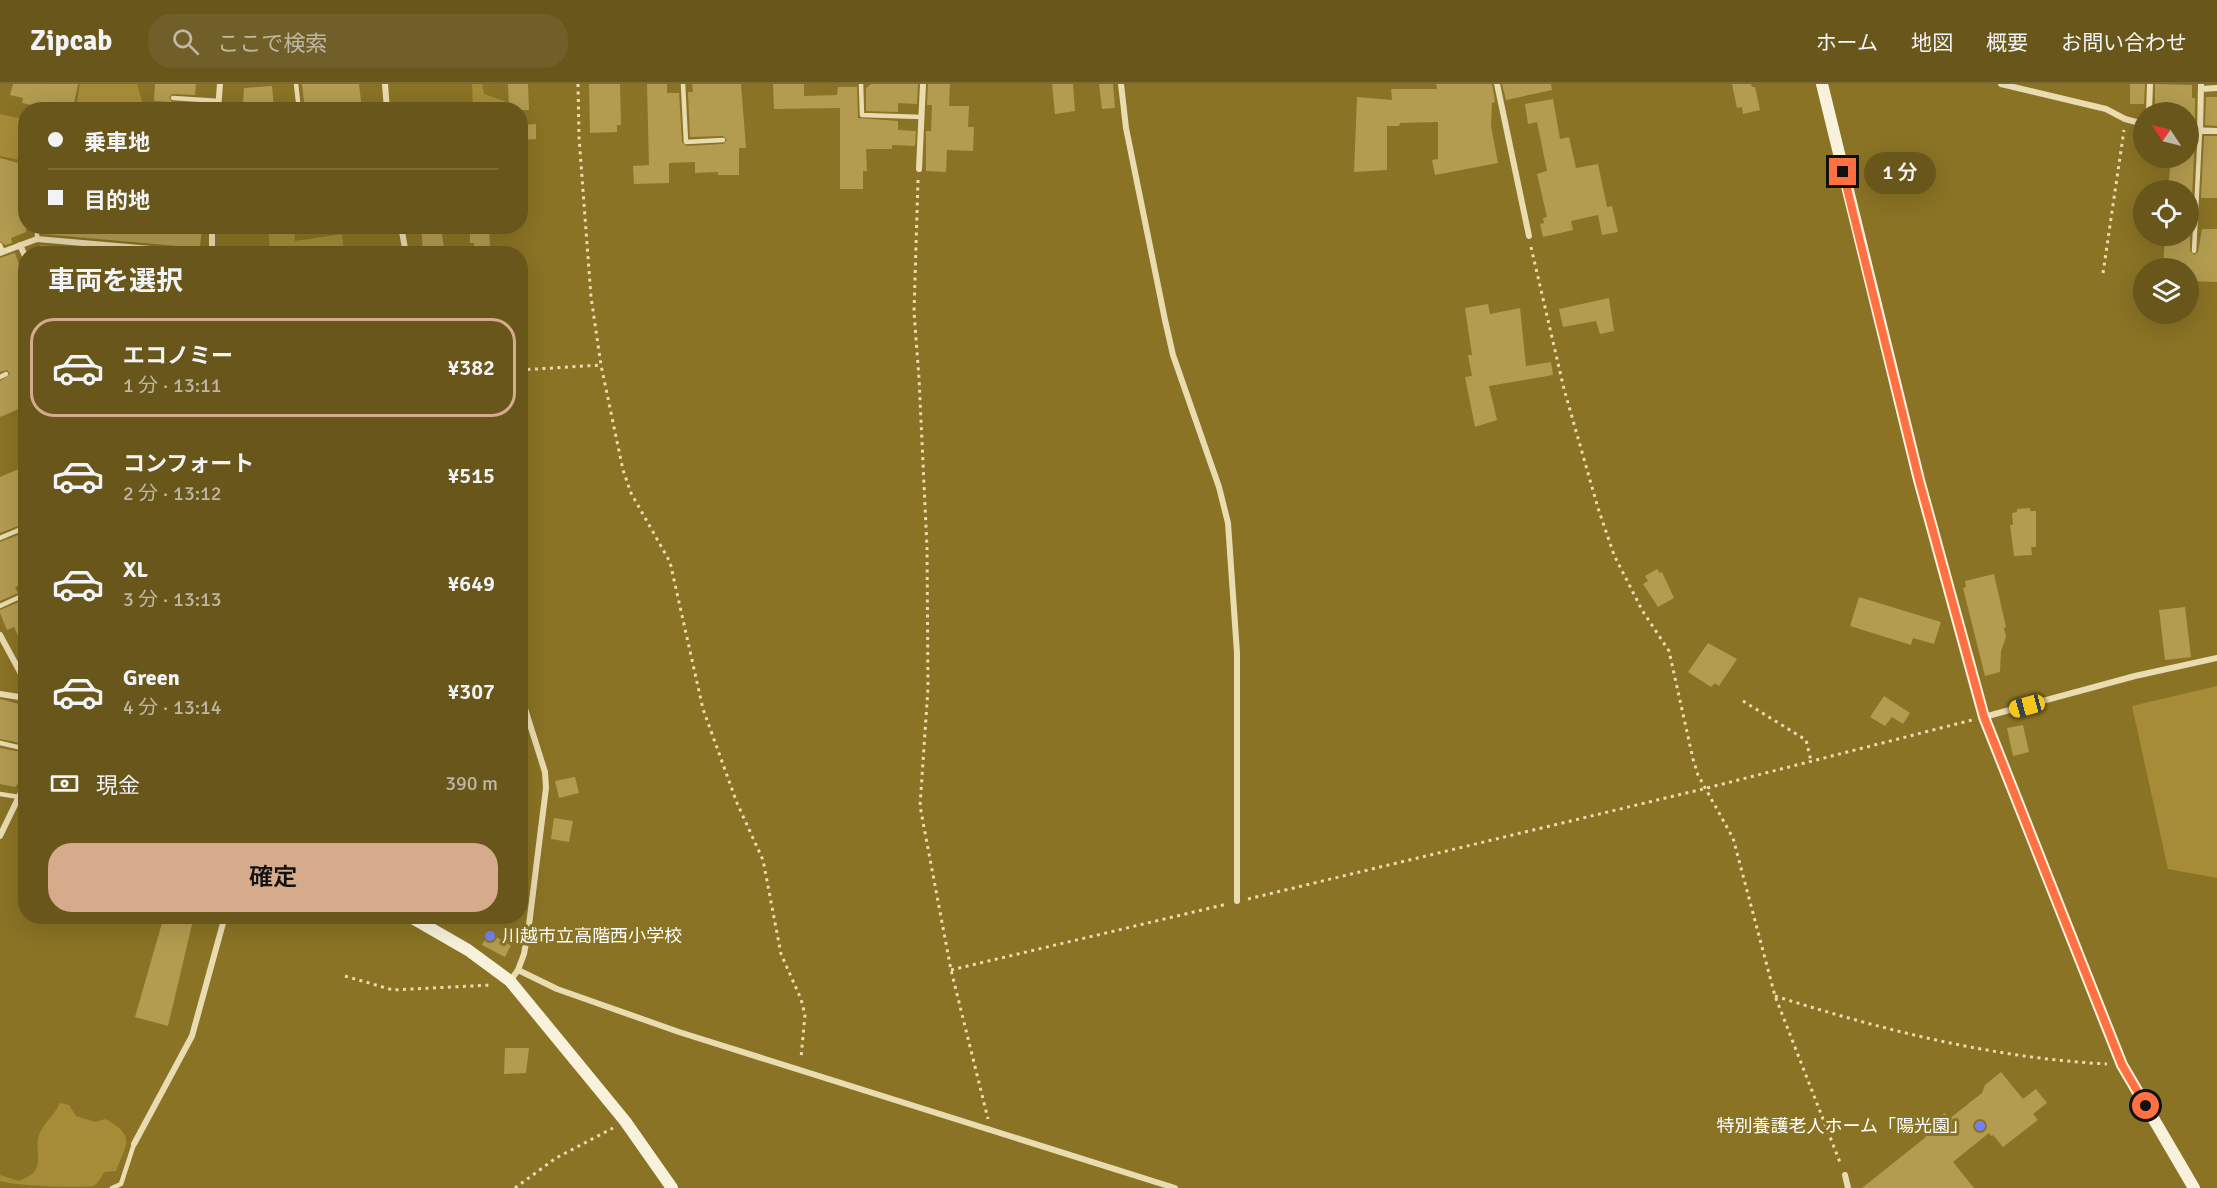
<!DOCTYPE html>
<html lang="ja">
<head>
<meta charset="utf-8">
<style>
	body { margin:0; font-family:Signika,"Noto Sans JP",sans-serif; background:#705f28; color:#f1f3f6; height:100vh; display:flex; flex-direction:column; font-size:22px; white-space:nowrap }
	* { box-sizing:border-box; margin:0 }
	p { font-size:20px; color:#bdb7a3 }
	.icon { flex:none; width:33px; height:33px; fill:none; stroke:currentColor; stroke-width:2; stroke-linecap:round; stroke-linejoin:round }
	.map { position:relative; flex:1; overflow:hidden }
	.panel { position:absolute; left:18px; top:162px; width:510px; height:678px; display:flex; flex-direction:column; background:#68561b; border-radius:24px; box-shadow:0 6px 24px #0002 }
	.panel>* { flex:none }
	.top-card { position:absolute; left:18px; top:18px; width:510px; height:132px; border-radius:24px; box-shadow:0 6px 24px #0002; display:grid; align-content:center; height:132px; padding:0 30px; background:#68561b }
	.needle { width:39px; rotate:305deg }
	.buttons { position:absolute; left:2133px; top:18px; display:grid; gap:12px }
	.buttons a { display:grid; place-items:center; width:66px; height:66px; border-radius:50%; background:#68561b; box-shadow:0 6px 24px #0002; font-size:30px }
	.end { position:absolute; width:27px; height:27px; margin:-14px; border:8px solid #ff7043; background:#111; box-shadow:0 0 0 3px #111 }
	.from { border-radius:50% }
	.bubble { position:absolute; height:42px; border-radius:21px; background:#68561b; box-shadow:0 6px 24px #0002; font-size:20px; font-weight:600; line-height:42px; text-align:center }
	.car { position:absolute; width:18px; height:36px; margin:-18px -9px; border-radius:8px; box-shadow:0 0 4px 2px #0007; background:linear-gradient(#f5c518 24%,#345 0 40%,#f5c518 0 76%,#345 0 86%,#f5c518 0) }
	.top-card b { display:flex; align-items:center; gap:21px; height:57px; font-size:22px }
	.top-card b+b { border-top:2px solid #7b6c3a }
	.top-card i { width:15px; height:15px; background:#f1f3f6 }
	ul { padding:0; list-style:none }
	li { display:flex; align-items:center; gap:18px; height:99px; margin:0 12px 9px; padding:0 18px; border:3px solid transparent; border-radius:24px }
	li div { flex:1 }
	li b { display:block; font-size:22px }
	li em { font-style:normal; font-weight:600 }
	li.current { border-color:#d6ab8b }
	li>.icon { width:54px; height:54px; stroke-width:1.5 }
	h2 { padding:0 30px; font-size:27px; line-height:72px }
	.pay { display:flex; align-items:center; gap:15px; height:66px; padding:0 30px; font-size:22px }
	.pay p { margin-inline-start:auto }
	.action { display:flex; gap:12px; margin-top:auto; padding:12px 30px }
	.action a { flex:1; height:69px; border-radius:24px; background:#d6ab8b; color:#111; font-size:24px; font-weight:600; line-height:69px; text-align:center }
	header { display:flex; align-items:center; gap:36px; box-sizing:border-box; height:84px; padding:0 30px; background:#68561b; border-bottom:2px solid #7b6c3a }
	header strong { font-size:28px }
	nav { display:flex; gap:33px; margin-inline-start:auto; font-size:21px }
	.search { width:420px; height:54px; background:#705f28; display:flex; align-items:center; gap:15px; box-sizing:border-box; padding:0 21px; border-radius:24px; color:#bdb7a3; font-size:22px }
	.map>svg:first-child { display:block }
	.green { fill:#a78c38 }
	.building { fill:#b39c50 }
	.lines { fill:none; stroke-linecap:round; stroke-linejoin:round }
	.path { stroke:#eadcb1; stroke-width:3; stroke-dasharray:3 4.5; stroke-linecap:butt }
	.lane { stroke:#eadcb1; stroke-width:4.5 }
	.street { stroke:#eadcb1; stroke-width:6 }
	.secondary { stroke:#f8f2dc; stroke-width:12 }
	.route { stroke:#ff7043; stroke-width:8 }
	.poi-dot { fill:#757ff4; stroke:#8a7324; stroke-width:2 }
	.labels { text-anchor:middle; stroke-width:6; stroke-linejoin:round; paint-order:stroke }
	.poi-label { font-size:18px; fill:#fff; stroke:#8a7324; text-anchor:start }
</style>
</head>
<body>
<header>
<strong>Zipcab</strong>
<div class="search"><svg class="icon" aria-label="search" viewBox="0 0 24 24"><circle cx="10" cy="10" r="6"/><path d="M15 15l6 6"/></svg>ここで検索</div>
<nav><a>ホーム</a><a>地図</a><a>概要</a><a>お問い合わせ</a></nav>
</header>
<div class="map">
<svg width="2217" height="1104" viewBox="0 0 2217 1104">
	<rect width="100%" height="100%" fill="#8a7324"/>
	<!-- green -->
	<path class="green" d="M 80,0 L 137,0 L 144,25 L 76,25 Z
		M 472,0 L 482,0 L 484,10 L 507,18 L 507,25 L 473,25 Z
		M 0,30 L 23,35 L 25,32 L 25,77 L 0,72 Z
		M 268,143 L 294,143 L 295,157 L 342,150 L 344,169 L 270,169 Z
		M 2217,602 L 2217,794 L 2168,785 L 2132,622 Z
		M 60,1019 L 69,1021 L 76,1032 L 95,1038 L 105,1035 C 137,1052 126,1060 116,1087 L 104,1088 C 101,1094 99,1099 93,1102 C 77,1104 18,1102 0,1097 L 0,1091 L 19,1097 C 24,1095 31,1092 35,1087 C 41,1078 36,1064 38,1054 C 42,1039 54,1033 60,1019 Z"/>
	<!-- building -->
	<path class="building" d="M 13,0 L 78,0 L 73,24 L 69,26 L 36,26 L 37,22 L 22,19 L 23,14 L 10,11 Z
		M 155,0 L 196,0 L 195,11 L 173,10 L 169,13 L 172,18 L 154,17 Z
		M 302,0 L 359,0 L 362,26 L 305,26 Z
		M 508,0 L 528,0 L 529,26 L 509,26 Z
		M 589,0 L 620,0 L 621,41 L 617,41 L 617,48 L 590,49 Z
		M 647,0 L 667,0 L 667,9 L 679,9 L 682,58 L 686,62 L 723,60 L 727,56 L 723,52 L 690,53 L 688,8 L 693,8 L 692,0 L 741,0 L 746,64 L 739,64 L 739,91 L 718,91 L 718,88 L 695,89 L 695,78 L 669,79 L 669,99 L 634,100 L 633,82 L 649,81 Z
		M 773,0 L 804,0 L 804,12 L 837,11 L 838,3 L 857,3 L 858,34 L 898,37 L 898,46 L 916,47 L 915,62 L 892,61 L 892,65 L 866,65 L 867,87 L 863,87 L 863,105 L 840,105 L 840,24 L 774,25 Z
		M 871,0 L 918,0 L 917,20 L 898,19 L 898,28 L 866,27 L 866,4 Z
		M 928,0 L 950,0 L 949,22 L 969,22 L 968,43 L 974,43 L 973,67 L 947,66 L 946,88 L 926,87 L 926,47 L 931,47 L 932,21 L 927,21 Z
		M 1052,0 L 1073,0 L 1075,27 L 1055,30 Z
		M 1099,0 L 1113,0 L 1115,24 L 1102,25 Z
		M 1436,0 L 1492,0 L 1495,18 L 1492,19 L 1491,42 L 1498,79 L 1435,91 L 1432,76 L 1438,75 L 1438,38 L 1400,39 L 1399,42 L 1387,42 L 1387,86 L 1354,88 L 1357,13 L 1392,16 L 1391,5 L 1437,5 Z
		M 1502,0 L 1551,0 L 1552,6 L 1506,16 Z
		M 1732,0 L 1751,0 L 1752,3 L 1755,3 L 1760,26 L 1743,30 L 1742,23 L 1737,24 Z
		M 2130,0 L 2145,0 L 2144,20 L 2130,20 Z
		M 2155,0 L 2192,1 L 2192,14 L 2195,14 L 2195,41 L 2188,41 L 2188,28 L 2158,28 L 2159,20 L 2155,20 Z
		M 272,2 L 274,24 L 253,26 L 252,21 L 243,20 L 244,4 Z
		M 2206,13 L 2217,13 L 2217,42 L 2205,41 Z
		M 1553,15 L 1560,55 L 1569,53 L 1576,84 L 1598,80 L 1607,123 L 1612,122 L 1618,148 L 1602,151 L 1598,131 L 1571,137 L 1573,146 L 1543,153 L 1540,140 L 1544,139 L 1543,134 L 1547,133 L 1537,90 L 1547,87 L 1537,38 L 1528,40 L 1525,20 Z
		M 536,40 L 536,55 L 520,56 L 520,41 Z
		M 2188,51 L 2195,52 L 2192,113 L 2188,113 L 2188,106 L 2168,106 L 2171,74 L 2188,74 Z
		M 2204,52 L 2217,52 L 2217,114 L 2201,114 Z
		M 0,74 L 26,81 L 26,148 L 11,154 L 12,159 L 5,161 L 0,157 Z
		M 43,142 L 202,142 L 200,164 L 42,150 Z
		M 421,142 L 441,142 L 444,164 L 423,167 Z
		M 489,142 L 490,163 L 474,163 L 474,159 L 470,159 L 470,143 Z
		M 2202,145 L 2217,145 L 2217,198 L 2188,197 L 2188,184 L 2163,184 L 2165,152 L 2190,152 L 2190,167 L 2194,171 L 2198,168 Z
		M 40,161 L 142,170 L 38,170 Z
		M 15,169 L 24,195 L 18,197 L 26,224 L 26,322 L 0,333 L 0,297 L 10,290 L 7,286 L 0,288 L 0,174 Z
		M 1609,214 L 1614,247 L 1600,250 L 1596,237 L 1563,243 L 1559,225 Z
		M 1488,220 L 1490,230 L 1520,224 L 1526,282 L 1551,278 L 1553,291 L 1489,302 L 1497,336 L 1475,343 L 1465,293 L 1472,292 L 1468,271 L 1472,271 L 1465,224 Z
		M 26,382 L 26,439 L 0,449 L 0,393 Z
		M 2030,424 L 2030,427 L 2036,427 L 2036,463 L 2031,463 L 2032,471 L 2014,472 L 2010,441 L 2013,441 L 2012,429 L 2017,428 L 2017,425 Z
		M 26,448 L 26,499 L 15,503 L 18,509 L 0,517 L 0,458 Z
		M 1657,485 L 1660,489 L 1662,488 L 1674,514 L 1658,523 L 1643,500 L 1648,497 L 1645,492 Z
		M 1994,490 L 2006,543 L 2004,544 L 2006,553 L 2001,567 L 2000,588 L 1985,592 L 1963,504 L 1966,503 L 1965,497 Z
		M 1859,513 L 1941,538 L 1934,560 L 1913,554 L 1911,561 L 1850,542 Z
		M 21,517 L 26,528 L 26,568 L 14,543 L 7,546 L 0,529 L 0,526 Z
		M 2185,523 L 2191,573 L 2165,576 L 2159,526 Z
		M 1708,559 L 1737,575 L 1719,602 L 1715,599 L 1711,603 L 1688,588 Z
		M 1884,612 L 1910,629 L 1903,640 L 1892,633 L 1885,642 L 1870,633 Z
		M 0,615 L 26,622 L 26,660 L 0,655 Z
		M 2023,641 L 2029,668 L 2013,672 L 2007,644 Z
		M 0,664 L 26,669 L 22,695 L 15,703 L 0,700 Z
		M 575,693 L 579,709 L 559,714 L 555,697 Z
		M 554,734 L 573,737 L 569,758 L 551,755 Z
		M 164,832 L 194,832 L 168,942 L 135,933 Z
		M 488,849 L 511,861 L 505,873 L 482,861 Z
		M 505,964 L 529,964 L 526,989 L 504,990 Z
		M 2001,988 L 2023,1015 L 2036,1005 L 2047,1019 L 2033,1030 L 2038,1036 L 2003,1063 L 1993,1051 L 1991,1052 L 1989,1049 L 1953,1078 L 1974,1104 L 1862,1104 L 1926,1053 L 1921,1048 L 1945,1029 L 1949,1035 L 1982,1009 L 1985,1001 Z"/>
	<g class="lines">
		<!-- path -->
		<path class="path" d="M 578,0 L 579,53 L 591,213 L 601,281 L 623,386 L 631,409 L 670,478 L 703,625 L 737,719 L 763,776 L 781,870 L 801,915 L 805,931 L 801,974
			M 918,96 L 914,228 L 919,294 L 927,464 L 928,604 L 920,722 L 951,886 L 988,1035
			M 1531,163 L 1564,305 L 1598,424 L 1614,471 L 1642,526 L 1669,567 L 1693,675 L 1698,691 L 1733,754 L 1775,912 L 1841,1081
			M 2103,189 L 2124,46
			M 520,286 L 601,281
			M 1743,617 L 1806,656 L 1811,677
			M 1248,815 L 1707,704 L 1972,636
			M 951,886 L 1227,820
			M 345,892 L 393,906 L 491,901
			M 1775,912 C 1883,946 1992,974 2107,980
			M 515,1104 L 556,1074 L 613,1044"/>
		<!-- lane -->
		<path class="lane" d="M 296,0 L 299,26
			M 683,0 L 686,58 L 723,56
			M 861,0 L 862,31 L 922,33
			M 173,14 L 219,17
			M 37,155 L 37,142
			M 0,161 L 3,168
			M 2194,167 L 2200,48
			M 0,293 L 6,290
			M 0,454 L 26,443
			M 0,522 L 26,510
			M 0,659 L 26,665
			M 0,710 L 19,713
			M 112,1104 L 121,1100 L 134,1060"/>
		<!-- street -->
		<path class="street" d="M 385,0 L 387,26
			M 1121,0 L 1126,44 L 1165,236 L 1173,271 L 1219,403 L 1228,439 L 1237,569 L 1237,817
			M 1497,0 L 1529,152
			M 2001,0 L 2106,25 L 2125,35 L 2144,40
			M 2201,5 L 2217,4
			M 218,26 L 220,0
			M 2149,28 L 2150,0
			M 2188,46 L 2217,47
			M 2200,48 L 2201,0
			M 919,85 L 923,0
			M 212,142 L 212,170
			M 401,142 L 406,170
			M 20,161 L 26,174
			M 0,169 L 37,155 L 208,170
			M 458,170 L 470,168
			M 0,551 L 26,599
			M 0,610 L 26,614
			M 1984,633 L 2135,592 L 2217,574
			M 0,752 L 26,698
			M 518,886 L 524,870 L 529,841 L 546,704 L 545,688 L 520,609
			M 510,897 L 518,886 L 557,905 L 679,948 L 1175,1104
			M 134,1060 L 192,952 L 225,832
			M 1845,1091 L 1848,1104"/>
		<!-- secondary -->
		<path class="secondary" d="M 1822,0 L 1919,396 L 1984,633 L 2122,981 L 2194,1104
			M 409,832 L 468,866 L 510,897 L 625,1037 L 672,1104"/>
	</g>
	<g class="lines">
		<!-- route -->
		<path class="route" d="M 1843,88 L 1919,396 L 1984,633 L 2122,981 L 2146,1022"/>
	</g>
	<!-- markers -->
	<g class="poi-dot">
		<circle cx="490" cy="852" r="6"/>
		<circle cx="1980" cy="1042" r="6"/>
	</g>
	<g class="labels">
		<!-- poi labels -->
		<g class="poi-label">
			<text x="502" y="858">川越市立高階西小学校</text>
			<text x="1968" y="1048" text-anchor="end">特別養護老人ホーム「陽光園」</text>
		</g>
	</g>
</svg>
<div class="buttons">
<a><svg class="needle" viewBox="-14 -14 28 28"><path d="M0-13l5 13h-10z" fill="#e53935"/><path d="M0 13l5-13h-10z" fill="#bdb7a3"/></svg></a>
<a><svg class="icon" aria-label="locate" viewBox="0 0 24 24"><circle cx="12" cy="12" r="6"/><path d="M12 2v4M12 18v4M2 12h4M18 12h4"/></svg></a>
<a><svg class="icon" aria-label="layers" viewBox="0 0 24 24"><path d="M12 4l9 5-9 5-9-5zM3 14l9 5 9-5"/></svg></a>
</div>
<i class="end from" style="left:2146px;top:1022px"></i>
<i class="end" style="left:1843px;top:88px"></i>
<div class="bubble" style="left:1864px;top:68px;width:72px">1 分</div>
<i class="car" style="left:2027px;top:622px;rotate:255deg"></i>
<div class="top-card">
<b><i class="from"></i>乗車地</b>
<b><i></i>目的地</b>
</div>
<section class="panel">
<h2>車両を選択</h2>
<ul>
<li class="current"><svg class="icon" aria-label="car" viewBox="0 0 24 24"><path d="M5 17H2v-5l4-1 3-4h7l3 4 3 1v5h-3M9 17h6M6 11h13"/><circle cx="7" cy="17" r="2"/><circle cx="17" cy="17" r="2"/></svg><div><b>エコノミー</b><p>1 分 · 13:11</p></div><em>¥382</em></li>
<li><svg class="icon" aria-label="car" viewBox="0 0 24 24"><path d="M5 17H2v-5l4-1 3-4h7l3 4 3 1v5h-3M9 17h6M6 11h13"/><circle cx="7" cy="17" r="2"/><circle cx="17" cy="17" r="2"/></svg><div><b>コンフォート</b><p>2 分 · 13:12</p></div><em>¥515</em></li>
<li><svg class="icon" aria-label="car" viewBox="0 0 24 24"><path d="M5 17H2v-5l4-1 3-4h7l3 4 3 1v5h-3M9 17h6M6 11h13"/><circle cx="7" cy="17" r="2"/><circle cx="17" cy="17" r="2"/></svg><div><b>XL</b><p>3 分 · 13:13</p></div><em>¥649</em></li>
<li><svg class="icon" aria-label="car" viewBox="0 0 24 24"><path d="M5 17H2v-5l4-1 3-4h7l3 4 3 1v5h-3M9 17h6M6 11h13"/><circle cx="7" cy="17" r="2"/><circle cx="17" cy="17" r="2"/></svg><div><b>Green</b><p>4 分 · 13:14</p></div><em>¥307</em></li>
</ul>
<div class="pay"><svg class="icon" aria-label="cash" viewBox="0 0 24 24"><path d="M3 7h18v10H3z"/><circle cx="12" cy="12" r="2"/></svg>現金<p>390 m</p></div>
<div class="action"><a>確定</a></div>
</section>
</div>
</body>
</html>
